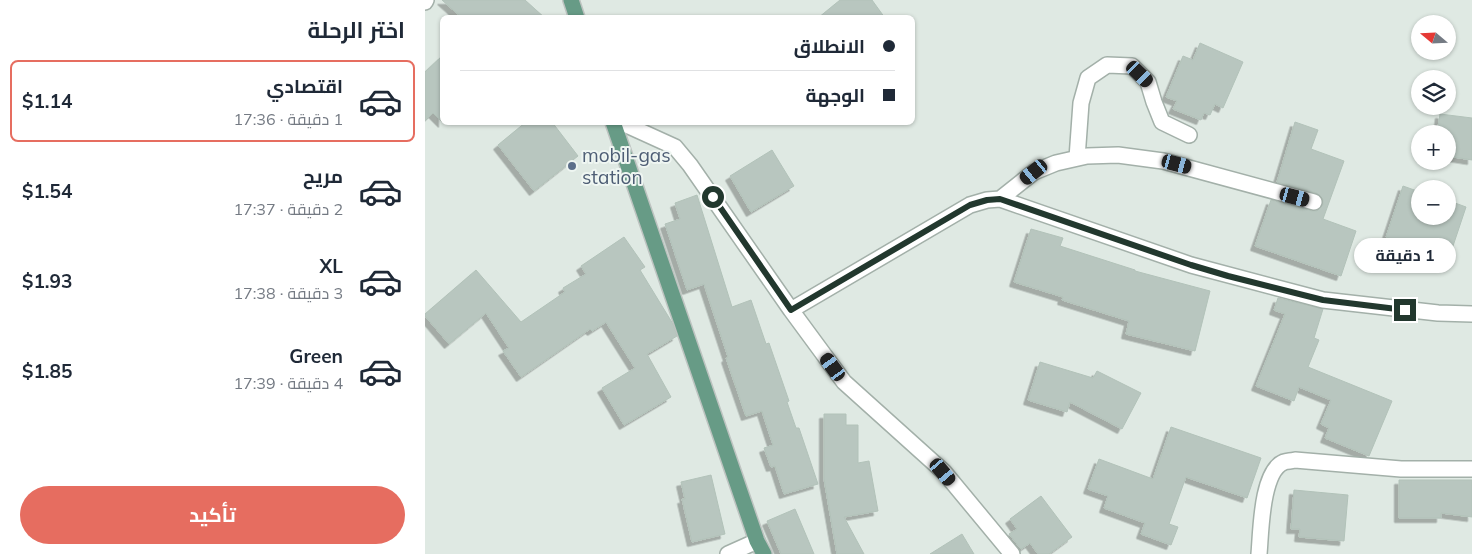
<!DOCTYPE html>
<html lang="ar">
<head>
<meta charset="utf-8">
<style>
	body { margin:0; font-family:Mulish,Cairo,sans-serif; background:#f6f6f7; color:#1f2937; direction:rtl; height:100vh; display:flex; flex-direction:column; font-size:19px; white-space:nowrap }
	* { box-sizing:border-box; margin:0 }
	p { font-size:16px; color:#747a83 }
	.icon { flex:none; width:28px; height:28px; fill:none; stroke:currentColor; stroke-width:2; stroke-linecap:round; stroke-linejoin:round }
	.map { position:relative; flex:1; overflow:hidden; direction:ltr }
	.side { display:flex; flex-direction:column; background:#fff; width:425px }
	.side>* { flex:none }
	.banner { position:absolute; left:15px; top:15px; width:475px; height:110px; border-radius:8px; box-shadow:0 1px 4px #0004; direction:rtl; display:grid; align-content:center; height:110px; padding:0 20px; background:#fff }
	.needle { width:32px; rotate:289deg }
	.tools { position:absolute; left:986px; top:15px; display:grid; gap:10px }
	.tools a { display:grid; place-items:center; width:45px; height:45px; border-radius:50%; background:#fff; box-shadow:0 1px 4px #0004; font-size:25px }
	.end { position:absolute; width:22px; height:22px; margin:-11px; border:6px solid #22382e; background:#fff; box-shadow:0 0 0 2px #fff }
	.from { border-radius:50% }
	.bubble { position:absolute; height:35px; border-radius:18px; background:#fff; box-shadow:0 1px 4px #0004; font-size:16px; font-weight:700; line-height:35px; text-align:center; direction:rtl }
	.car { position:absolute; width:15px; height:30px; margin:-15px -8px; border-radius:6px; box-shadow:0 0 4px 1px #0007; background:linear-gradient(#222 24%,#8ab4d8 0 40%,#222 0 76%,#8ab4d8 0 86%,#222 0) }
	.banner b { display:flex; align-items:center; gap:18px; height:48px; font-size:19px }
	.banner b+b { border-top:1px solid #e0e1e3 }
	.banner i { width:12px; height:12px; background:#1f2937 }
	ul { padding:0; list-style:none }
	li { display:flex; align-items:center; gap:15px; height:82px; margin:0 10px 8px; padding:0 10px; border:2px solid transparent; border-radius:8px }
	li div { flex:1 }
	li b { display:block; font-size:19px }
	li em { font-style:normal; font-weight:700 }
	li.active { border-color:#e66d60 }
	li>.icon { width:45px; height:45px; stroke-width:1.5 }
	h2 { padding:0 20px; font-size:22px; line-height:60px }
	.cta { display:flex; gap:10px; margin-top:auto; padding:10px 20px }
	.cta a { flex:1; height:58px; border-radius:30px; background:#e66d60; color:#fff; font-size:20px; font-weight:700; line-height:58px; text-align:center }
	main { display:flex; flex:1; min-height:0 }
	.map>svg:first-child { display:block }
	.building { fill:#b8c6bf; stroke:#b2c2b9; filter:url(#shadow) }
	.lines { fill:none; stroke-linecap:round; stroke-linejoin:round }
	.minor-casing { stroke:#a3b0a9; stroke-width:18 }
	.major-casing { stroke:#bdc3c0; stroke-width:18 }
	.minor { stroke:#fff; stroke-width:15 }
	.major { stroke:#679b86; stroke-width:15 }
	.route { stroke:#22382e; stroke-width:6 }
	.service-dot { fill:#5c6f8a; stroke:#eff6f2; stroke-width:2 }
	.labels { text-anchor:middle; stroke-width:4; stroke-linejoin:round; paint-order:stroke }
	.service-label { font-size:19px; fill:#4e5e75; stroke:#eff6f2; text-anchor:start }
</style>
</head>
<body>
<main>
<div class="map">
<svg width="1047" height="554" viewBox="0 0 1047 554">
	<defs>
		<filter id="shadow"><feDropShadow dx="-4.5" dy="4.5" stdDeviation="0" flood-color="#0004"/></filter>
	</defs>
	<rect width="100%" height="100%" fill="#dfe9e3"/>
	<!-- building -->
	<path class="building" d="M 17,0 L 100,0 L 120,18 L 37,18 Z
		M 415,0 L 447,0 L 460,18 L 393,18 Z
		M 775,43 L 818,62 L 798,108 L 790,104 L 785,115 L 779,113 L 776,120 L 748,109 L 752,101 L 741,97 L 758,56 L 768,60 Z
		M 18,55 L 18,123 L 8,113 L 0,121 L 0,72 Z
		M 1015,114 L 1047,118 L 1047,160 L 1022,156 L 1022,134 L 1012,134 Z
		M 101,122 L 127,122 L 153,156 L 109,191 L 73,145 Z
		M 870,122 L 893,130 L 886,149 L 919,161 L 898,219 L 931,231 L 916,276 L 830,246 L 846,200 L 887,211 L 892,211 L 898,205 L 898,199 L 892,193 L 852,182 Z
		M 347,150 L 369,186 L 326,212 L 305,176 Z
		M 978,186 L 995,192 L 995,216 L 1022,216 L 1022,200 L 1041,207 L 1024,258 L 961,237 Z
		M 272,195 L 307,307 L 326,300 L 341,344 L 344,343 L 364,401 L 362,402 L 371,428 L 374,428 L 393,484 L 359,494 L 350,466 L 346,467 L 339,448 L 348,445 L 337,411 L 321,416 L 301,358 L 303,357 L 279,284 L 262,290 L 240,224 L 255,219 L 250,203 Z
		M 606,229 L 638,238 L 635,246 L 710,270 L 710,271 L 785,291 L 770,351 L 701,334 L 704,321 L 637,300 L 638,297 L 589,282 Z
		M 199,237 L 220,267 L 215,270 L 248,324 L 252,336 L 222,354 L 246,397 L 199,425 L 177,388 L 210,368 L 181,322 L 167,331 L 165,329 L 96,377 L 78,351 L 84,348 L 61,313 L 24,344 L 0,316 L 0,314 L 51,270 L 96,322 L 140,292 L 138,288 L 161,274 L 156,266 Z
		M 853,298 L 898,309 L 889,338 L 894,340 L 883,367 L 967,401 L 944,456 L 900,438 L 904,428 L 896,424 L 906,400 L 874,387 L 869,401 L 831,386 L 860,314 L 849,310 Z
		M 615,362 L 668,378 L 672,371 L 716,393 L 697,429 L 645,402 L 642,412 L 603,400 Z
		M 399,414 L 421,414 L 421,425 L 433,425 L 433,463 L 444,461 L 453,511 L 419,517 L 439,554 L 412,554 L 399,479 Z
		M 746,427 L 836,458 L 822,498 L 761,477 L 744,524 L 753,527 L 746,545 L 716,534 L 720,523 L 679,508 L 683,496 L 663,489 L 674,459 L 728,479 Z
		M 286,475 L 300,534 L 267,542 L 257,499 L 260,499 L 256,482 Z
		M 974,480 L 1047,480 L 1047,517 L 1016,513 L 1016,518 L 974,518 Z
		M 869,490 L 923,495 L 919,541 L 874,537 L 875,529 L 866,529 Z
		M 616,496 L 647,537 L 624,554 L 613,554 L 605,543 L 596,549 L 584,534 L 592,529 L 585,519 Z
		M 370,509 L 389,554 L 356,554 L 342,521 Z
		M 537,534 L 549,554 L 505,554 Z"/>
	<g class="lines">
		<!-- minor casing -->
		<g class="minor-casing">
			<path id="minor" d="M 0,2 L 1,0
				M 195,122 L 250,147 L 265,165 L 366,310 L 419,382 L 519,472 L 587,554
				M 652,158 L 656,103 L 663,78 L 682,65 L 707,66 L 723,82 L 729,102 L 737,122 L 764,135
				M 575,199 L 609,172 L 631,163 L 662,156 L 693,155 L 738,161 L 889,202
				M 366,310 L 545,205 L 562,200 L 575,199 L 766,265 L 898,300 L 1013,313 L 1047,314
				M 303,554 L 332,541
				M 834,554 C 836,533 836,471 859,462 C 862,461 867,461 870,460 L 976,469 L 1047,469"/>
		</g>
		<!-- major casing -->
		<g class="major-casing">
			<path id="major" d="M 146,0 L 152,18
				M 188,122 L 332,541 L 339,554"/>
		</g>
		<!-- minor -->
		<use href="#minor" class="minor"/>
		<!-- major -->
		<use href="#major" class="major"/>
	</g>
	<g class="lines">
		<!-- route -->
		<path class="route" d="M 288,197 L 366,310 L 545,205 L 562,200 L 575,199 L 766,265 L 803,276 L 898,300 L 980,310"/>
	</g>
	<!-- markers -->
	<circle class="service-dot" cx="147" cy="166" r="5"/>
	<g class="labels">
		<!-- service labels -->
		<g class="service-label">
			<text x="157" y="162">mobil-gas<tspan x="157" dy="22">station</tspan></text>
		</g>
	</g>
</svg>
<div class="tools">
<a><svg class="needle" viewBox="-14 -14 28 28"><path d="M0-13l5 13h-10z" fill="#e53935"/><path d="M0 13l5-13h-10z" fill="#747a83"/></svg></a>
<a><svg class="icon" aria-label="layers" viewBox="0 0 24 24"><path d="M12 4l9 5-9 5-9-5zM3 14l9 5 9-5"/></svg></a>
<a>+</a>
<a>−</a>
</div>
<i class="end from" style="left:288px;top:197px"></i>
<i class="end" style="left:980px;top:310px"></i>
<div class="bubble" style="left:929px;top:238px;width:102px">1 دقيقة</div>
<i class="car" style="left:715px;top:74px;rotate:134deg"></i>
<i class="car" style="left:752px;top:164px;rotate:105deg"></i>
<i class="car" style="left:609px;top:172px;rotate:231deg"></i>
<i class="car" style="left:870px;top:197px;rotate:105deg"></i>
<i class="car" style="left:408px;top:367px;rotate:324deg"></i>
<i class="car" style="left:518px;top:472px;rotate:140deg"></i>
<div class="banner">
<b><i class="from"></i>الانطلاق</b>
<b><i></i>الوجهة</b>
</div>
</div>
<section class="side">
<h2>اختر الرحلة</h2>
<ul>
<li class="active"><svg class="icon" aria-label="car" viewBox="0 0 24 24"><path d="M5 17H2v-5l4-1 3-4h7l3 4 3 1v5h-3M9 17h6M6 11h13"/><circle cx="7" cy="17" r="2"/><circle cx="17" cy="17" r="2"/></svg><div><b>اقتصادي</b><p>1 دقيقة · 17:36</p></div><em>$1.14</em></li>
<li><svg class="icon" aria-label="car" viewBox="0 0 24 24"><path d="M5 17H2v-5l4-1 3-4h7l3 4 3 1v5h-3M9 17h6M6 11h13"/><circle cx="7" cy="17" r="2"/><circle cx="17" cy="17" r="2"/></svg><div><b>مريح</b><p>2 دقيقة · 17:37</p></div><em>$1.54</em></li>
<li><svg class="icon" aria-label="car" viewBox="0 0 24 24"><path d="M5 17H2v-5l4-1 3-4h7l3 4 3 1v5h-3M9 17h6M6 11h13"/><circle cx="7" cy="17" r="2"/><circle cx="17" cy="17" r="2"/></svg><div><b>XL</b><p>3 دقيقة · 17:38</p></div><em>$1.93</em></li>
<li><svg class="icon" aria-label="car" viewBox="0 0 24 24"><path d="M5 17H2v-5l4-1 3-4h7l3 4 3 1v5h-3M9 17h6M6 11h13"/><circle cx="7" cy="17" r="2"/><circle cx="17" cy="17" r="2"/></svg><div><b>Green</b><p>4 دقيقة · 17:39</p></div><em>$1.85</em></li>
</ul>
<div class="cta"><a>تأكيد</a></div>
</section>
</main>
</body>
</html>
